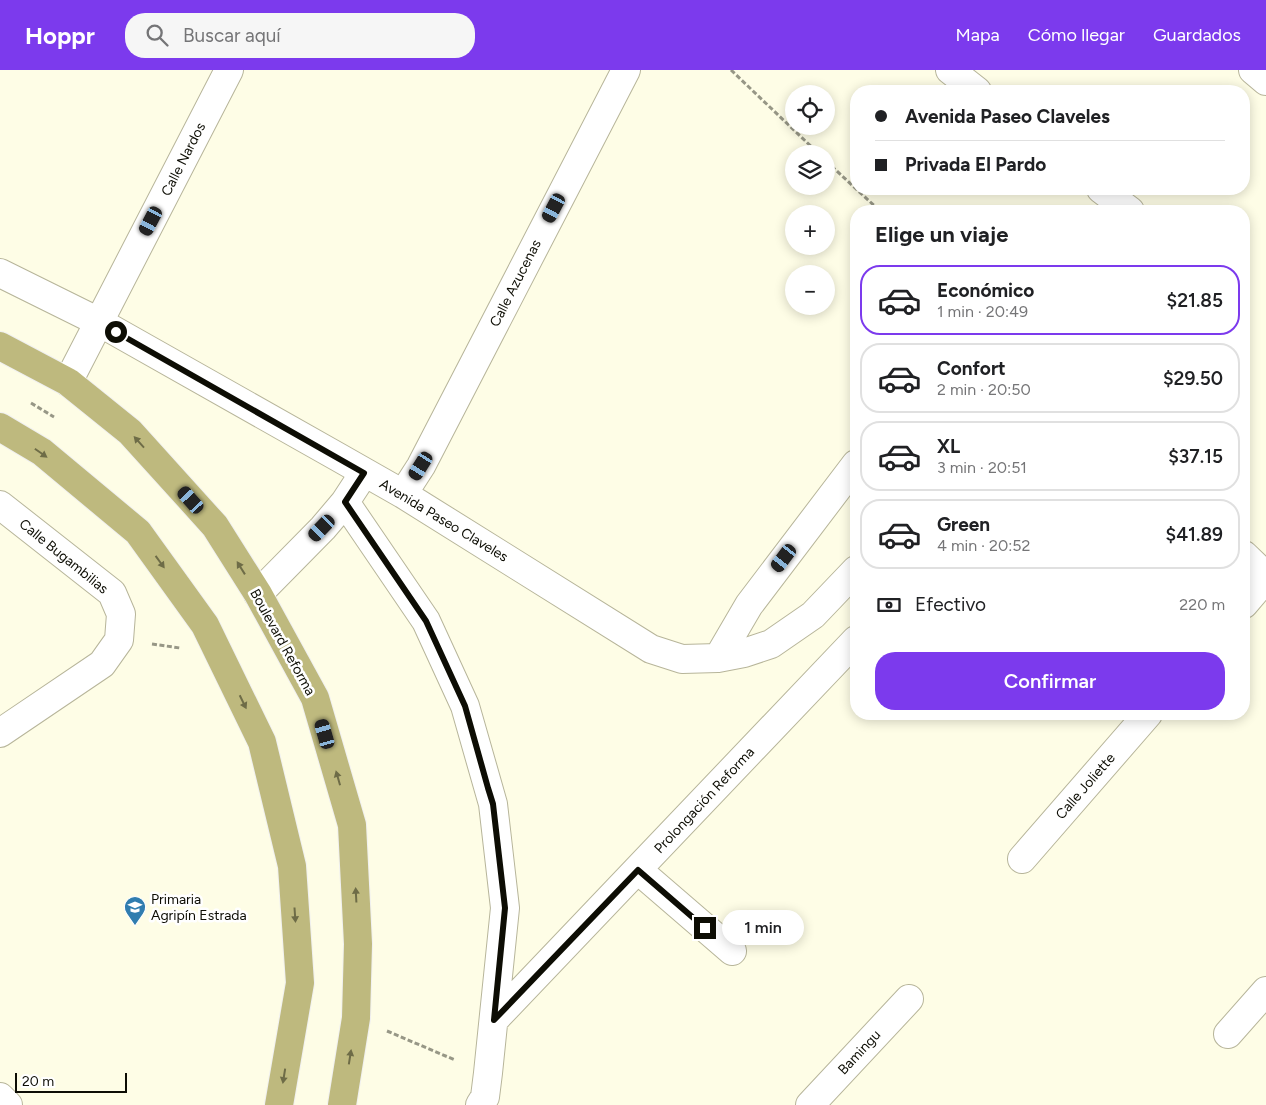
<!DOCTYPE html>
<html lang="es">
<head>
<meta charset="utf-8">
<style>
	body { margin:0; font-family:Figtree,sans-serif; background:#f6f6f6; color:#202124; height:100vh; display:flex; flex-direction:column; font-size:19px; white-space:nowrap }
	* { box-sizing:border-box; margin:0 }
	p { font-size:16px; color:#757577 }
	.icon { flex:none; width:28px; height:28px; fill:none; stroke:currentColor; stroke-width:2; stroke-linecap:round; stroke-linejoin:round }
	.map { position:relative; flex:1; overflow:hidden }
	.drawer { position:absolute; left:850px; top:135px; width:400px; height:515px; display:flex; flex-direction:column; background:#fff; border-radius:20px; box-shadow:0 2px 12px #0003 }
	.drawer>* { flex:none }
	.hud { position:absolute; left:850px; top:15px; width:400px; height:110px; border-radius:20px; box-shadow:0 2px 12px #0003; display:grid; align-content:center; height:110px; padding:0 25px; background:#fff }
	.controls { position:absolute; left:785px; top:15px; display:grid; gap:10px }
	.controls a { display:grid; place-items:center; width:50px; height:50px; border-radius:50%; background:#fff; box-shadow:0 2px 12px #0003; font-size:25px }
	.scale { position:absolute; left:15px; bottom:12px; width:112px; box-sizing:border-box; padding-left:5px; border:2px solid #0d0d04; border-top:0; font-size:14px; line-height:18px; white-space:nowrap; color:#0d0d04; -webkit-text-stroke:4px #fff; paint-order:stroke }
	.end { position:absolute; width:22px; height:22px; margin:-11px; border:6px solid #0d0d04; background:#fff; box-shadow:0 0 0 2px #fff }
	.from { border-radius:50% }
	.bubble { position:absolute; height:35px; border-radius:18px; background:#fff; box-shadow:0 2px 12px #0003; font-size:16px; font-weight:600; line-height:35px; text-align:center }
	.car { position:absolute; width:15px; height:30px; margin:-15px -8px; border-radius:6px; box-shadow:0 0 4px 1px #0007; background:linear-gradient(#222 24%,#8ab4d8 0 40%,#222 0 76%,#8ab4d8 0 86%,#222 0) }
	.hud b { display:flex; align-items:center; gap:18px; height:48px; font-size:19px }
	.hud b+b { border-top:1px solid #e0e0e0 }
	.hud i { width:12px; height:12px; background:#202124 }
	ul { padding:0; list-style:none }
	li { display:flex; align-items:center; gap:15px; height:70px; margin:0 10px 8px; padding:0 15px; border:2px solid #e0e0e0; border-radius:20px }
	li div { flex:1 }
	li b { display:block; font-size:19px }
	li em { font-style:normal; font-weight:600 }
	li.selected { border-color:#7c3aed }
	li>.icon { width:45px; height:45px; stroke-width:1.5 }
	h2 { padding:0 25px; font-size:22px; line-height:60px }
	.pay { display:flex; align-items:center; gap:12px; height:55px; padding:0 25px; font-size:19px }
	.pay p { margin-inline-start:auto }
	.primary-button { display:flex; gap:10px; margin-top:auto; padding:10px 25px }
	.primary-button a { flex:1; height:58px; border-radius:20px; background:#7c3aed; color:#fff; font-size:20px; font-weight:600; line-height:58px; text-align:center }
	header { display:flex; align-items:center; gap:30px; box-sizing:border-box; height:70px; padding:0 25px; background:#7c3aed; color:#fff }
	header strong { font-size:24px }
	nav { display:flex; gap:28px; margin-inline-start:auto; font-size:18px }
	.search { width:350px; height:45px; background:#f6f6f6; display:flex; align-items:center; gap:12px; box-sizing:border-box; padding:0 18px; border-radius:20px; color:#757577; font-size:19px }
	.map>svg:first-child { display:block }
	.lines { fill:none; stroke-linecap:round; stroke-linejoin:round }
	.minor-casing { stroke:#b7b59a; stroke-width:30 }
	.major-casing { stroke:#f0f0f0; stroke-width:30 }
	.path { stroke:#979786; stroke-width:3; stroke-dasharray:5 2.5; stroke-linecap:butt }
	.minor { stroke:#fff; stroke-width:28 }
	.major { stroke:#beb97e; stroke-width:28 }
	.oneway { fill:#6e6c47 }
	.route { stroke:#0d0d04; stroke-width:6 }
	.labels { text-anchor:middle; stroke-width:5; stroke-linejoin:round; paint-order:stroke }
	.street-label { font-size:14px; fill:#0d0d04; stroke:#fff }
	.poi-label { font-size:14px; fill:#0d0d04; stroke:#fff; text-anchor:start }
</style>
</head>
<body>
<header>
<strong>Hoppr</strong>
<div class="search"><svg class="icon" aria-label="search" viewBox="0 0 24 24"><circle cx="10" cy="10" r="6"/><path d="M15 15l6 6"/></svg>Buscar aquí</div>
<nav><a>Mapa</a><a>Cómo llegar</a><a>Guardados</a></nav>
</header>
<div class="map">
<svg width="1266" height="1035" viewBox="0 0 1266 1035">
	<rect width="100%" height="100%" fill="#fefde6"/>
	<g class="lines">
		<!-- minor casing -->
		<g class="minor-casing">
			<path id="minor" d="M 950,0 L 977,21
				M 1253,0 L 1266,11
				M 1101,119 L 1130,141
				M 0,203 L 99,252 L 338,387 L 403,424 L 651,579 L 682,589 L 718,588 L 744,583 L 771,574 L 813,545 L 856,500
				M 68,312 L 229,0
				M 364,403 L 345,432 L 426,551 L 465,636 L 493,734 L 505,838 L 488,1003 L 485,1027 L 480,1035
				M 403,424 L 421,396 L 626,0
				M 0,435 L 112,523 L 121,544 L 119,570 L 102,594 L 0,663
				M 1244,485 L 1266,506
				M 258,524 L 323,458 L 345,432
				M 1244,534 L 1266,508
				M 718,588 L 749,535 L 856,394
				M 1022,789 L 1148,644
				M 638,800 L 732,881
				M 494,950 L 856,570
				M 1228,964 L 1266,921
				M 0,1027 L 8,1035
				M 810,1035 L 909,929"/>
		</g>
		<!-- major casing -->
		<g class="major-casing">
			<path id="major" d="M 0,276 L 68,312 L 130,362 L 215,456 L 258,524 L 315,628 L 352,755 L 358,874 L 356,948 L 342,1035
				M 0,357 L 42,382 L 138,462 L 205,555 L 262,672 L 292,796 L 300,913 L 279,1035"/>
		</g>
		<!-- path -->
		<path class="path" d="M 731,0 L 819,84
			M 826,91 L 880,141
			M 31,333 L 54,347
			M 152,574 L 180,578
			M 387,961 L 455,990"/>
		<!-- minor -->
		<use href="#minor" class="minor"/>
		<!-- major -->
		<use href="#major" class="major"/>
	</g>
	<!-- one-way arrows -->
	<defs><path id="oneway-solid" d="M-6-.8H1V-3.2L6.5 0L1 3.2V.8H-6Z" transform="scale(1.25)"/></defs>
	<g class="oneway">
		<use href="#oneway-solid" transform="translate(139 372) rotate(-132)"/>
		<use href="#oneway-solid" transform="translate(41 383) rotate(35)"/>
		<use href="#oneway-solid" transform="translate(160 492) rotate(54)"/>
		<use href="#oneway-solid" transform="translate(241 498) rotate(-122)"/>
		<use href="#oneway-solid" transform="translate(243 632) rotate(64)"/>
		<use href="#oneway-solid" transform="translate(338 708) rotate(-106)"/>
		<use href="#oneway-solid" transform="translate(356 825) rotate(-93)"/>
		<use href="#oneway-solid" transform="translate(295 845) rotate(86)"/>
		<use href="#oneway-solid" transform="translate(350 987) rotate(-81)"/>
		<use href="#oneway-solid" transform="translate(284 1006) rotate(99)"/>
	</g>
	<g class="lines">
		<!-- route -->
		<path class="route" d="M 116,262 L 364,403 L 345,432 L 426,551 L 465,636 L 488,718 L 493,734 L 505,838 L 494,950 L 638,800 L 705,858"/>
	</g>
	<!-- icons -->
	<defs>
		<g id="school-pin" transform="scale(1.125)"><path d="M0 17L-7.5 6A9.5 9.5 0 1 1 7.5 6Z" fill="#307daf" stroke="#fff"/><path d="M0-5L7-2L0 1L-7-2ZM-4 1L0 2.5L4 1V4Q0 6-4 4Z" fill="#fff"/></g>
	</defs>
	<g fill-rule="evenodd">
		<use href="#school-pin" x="135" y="837"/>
	</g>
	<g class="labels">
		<!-- street labels -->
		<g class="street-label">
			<text transform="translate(183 89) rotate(-63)" y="5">Calle Nardos</text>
			<text transform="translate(515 213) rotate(-63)" y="5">Calle Azucenas</text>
			<text transform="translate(444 450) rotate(31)" y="5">Avenida Paseo Claveles</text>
			<text transform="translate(64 486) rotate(39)" y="5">Calle Bugambilias</text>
			<text transform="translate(283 572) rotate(61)" y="5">Boulevard Reforma</text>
			<text transform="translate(1085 716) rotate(-49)" y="5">Calle Joliette</text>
			<text transform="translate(704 730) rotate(-47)" y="5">Prolongación Reforma</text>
			<text transform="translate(859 982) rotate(-47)" y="5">Bamingu</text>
		</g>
		<!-- poi labels -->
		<g class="poi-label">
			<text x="151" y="834">Primaria<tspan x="151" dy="16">Agripín Estrada</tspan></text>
		</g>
	</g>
</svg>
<div class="controls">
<a><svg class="icon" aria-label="locate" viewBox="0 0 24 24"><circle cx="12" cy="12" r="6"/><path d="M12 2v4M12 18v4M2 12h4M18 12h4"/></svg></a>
<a><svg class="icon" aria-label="layers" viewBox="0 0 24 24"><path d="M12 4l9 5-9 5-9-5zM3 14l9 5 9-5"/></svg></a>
<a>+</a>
<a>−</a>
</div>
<div class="scale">20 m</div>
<i class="end from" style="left:116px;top:262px"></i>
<i class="end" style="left:705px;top:858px"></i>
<div class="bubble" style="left:722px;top:840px;width:82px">1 min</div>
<i class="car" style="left:554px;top:138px;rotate:208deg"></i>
<i class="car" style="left:151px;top:151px;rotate:208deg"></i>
<i class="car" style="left:421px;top:396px;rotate:212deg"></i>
<i class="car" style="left:191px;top:430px;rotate:318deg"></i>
<i class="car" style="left:322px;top:458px;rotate:224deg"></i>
<i class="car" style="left:784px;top:488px;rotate:217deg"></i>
<i class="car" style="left:325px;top:664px;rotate:344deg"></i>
<div class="hud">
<b><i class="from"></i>Avenida Paseo Claveles</b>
<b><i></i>Privada El Pardo</b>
</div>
<section class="drawer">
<h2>Elige un viaje</h2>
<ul>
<li class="selected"><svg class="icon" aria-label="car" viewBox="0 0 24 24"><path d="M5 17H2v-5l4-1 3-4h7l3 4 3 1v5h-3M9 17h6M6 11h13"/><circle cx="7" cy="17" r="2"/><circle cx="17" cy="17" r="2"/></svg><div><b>Económico</b><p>1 min · 20:49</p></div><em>$21.85</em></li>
<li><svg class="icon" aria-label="car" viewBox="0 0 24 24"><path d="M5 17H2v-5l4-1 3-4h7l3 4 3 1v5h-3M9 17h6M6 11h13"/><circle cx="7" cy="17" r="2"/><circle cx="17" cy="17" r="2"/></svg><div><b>Confort</b><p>2 min · 20:50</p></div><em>$29.50</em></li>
<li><svg class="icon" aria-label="car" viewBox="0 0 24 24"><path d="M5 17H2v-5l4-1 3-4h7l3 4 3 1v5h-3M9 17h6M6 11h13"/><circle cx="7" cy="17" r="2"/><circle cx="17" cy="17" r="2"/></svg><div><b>XL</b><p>3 min · 20:51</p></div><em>$37.15</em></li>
<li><svg class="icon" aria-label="car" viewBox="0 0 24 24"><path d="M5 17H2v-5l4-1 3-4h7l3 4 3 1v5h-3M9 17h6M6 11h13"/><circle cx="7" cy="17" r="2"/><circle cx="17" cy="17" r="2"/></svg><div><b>Green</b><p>4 min · 20:52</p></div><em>$41.89</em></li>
</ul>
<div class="pay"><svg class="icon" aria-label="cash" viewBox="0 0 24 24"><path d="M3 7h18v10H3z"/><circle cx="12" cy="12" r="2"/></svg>Efectivo<p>220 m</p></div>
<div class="primary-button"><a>Confirmar</a></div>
</section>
</div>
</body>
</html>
